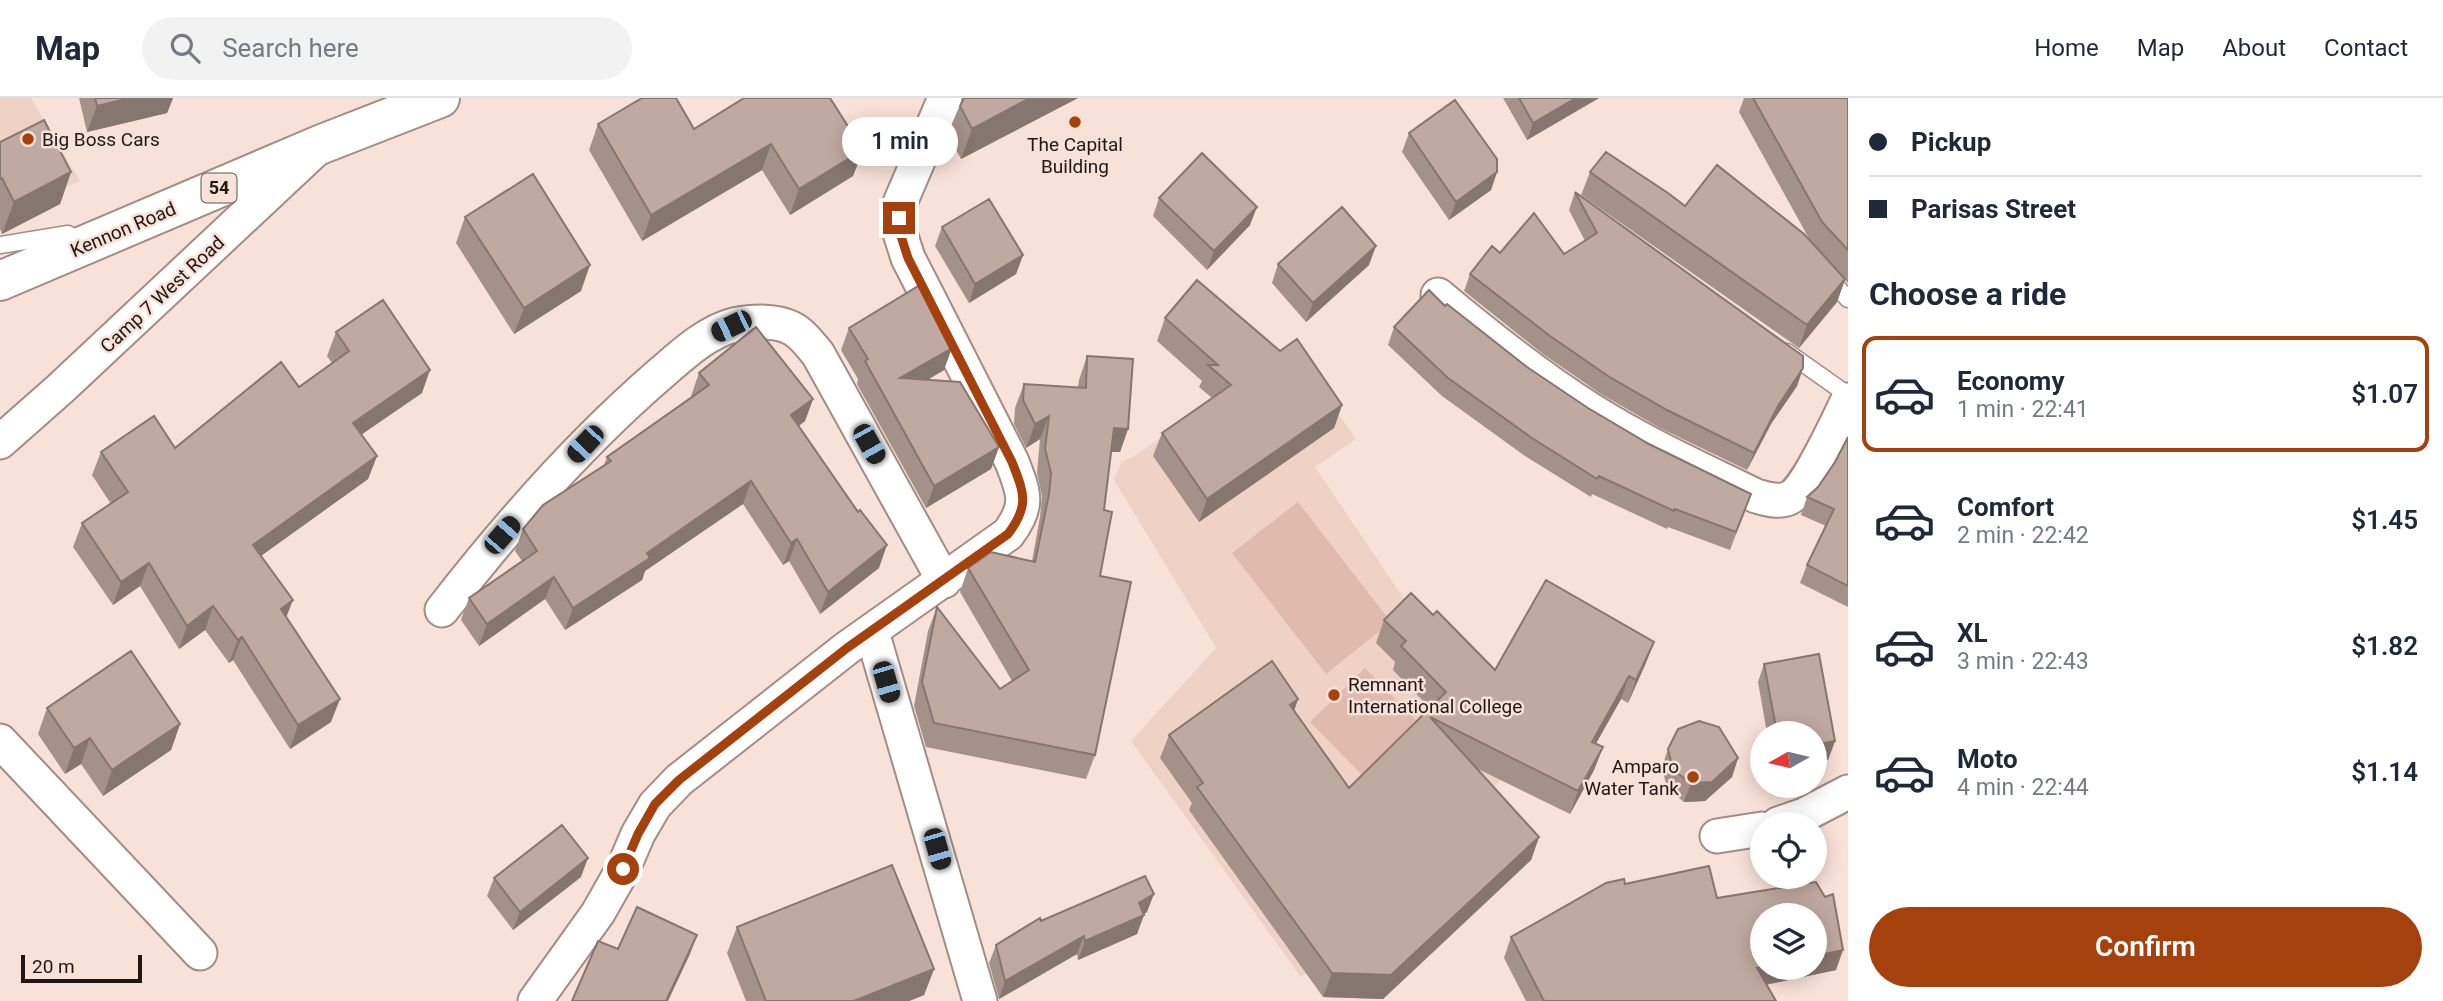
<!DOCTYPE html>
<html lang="en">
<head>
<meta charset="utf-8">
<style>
	body { margin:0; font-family:Roboto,sans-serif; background:#f2f2f3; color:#1f2937; height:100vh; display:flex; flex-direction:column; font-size:26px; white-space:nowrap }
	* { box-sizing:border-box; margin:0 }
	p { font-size:23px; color:#747a83 }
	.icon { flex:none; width:38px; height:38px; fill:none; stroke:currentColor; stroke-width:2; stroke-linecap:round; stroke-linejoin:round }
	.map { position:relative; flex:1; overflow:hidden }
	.panel { display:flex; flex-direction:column; background:#fff; width:595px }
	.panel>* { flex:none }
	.banner { display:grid; align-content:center; height:154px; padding:0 21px; background:#fff }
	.needle { width:46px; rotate:262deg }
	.tools { position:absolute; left:1750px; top:623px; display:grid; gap:14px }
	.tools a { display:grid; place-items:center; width:77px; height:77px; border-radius:50%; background:#fff; box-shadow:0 4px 18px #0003; font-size:35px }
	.scale { position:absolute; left:21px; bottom:18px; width:121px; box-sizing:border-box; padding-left:7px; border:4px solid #1f1714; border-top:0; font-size:19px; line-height:24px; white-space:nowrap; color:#1f1714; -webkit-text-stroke:5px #f8e1d8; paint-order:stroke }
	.end { position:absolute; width:32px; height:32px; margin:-16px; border:9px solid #a5410c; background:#fff; box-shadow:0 0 0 4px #fff }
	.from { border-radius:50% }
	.bubble { position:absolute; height:49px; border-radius:24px; background:#fff; box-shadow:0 4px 18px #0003; font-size:23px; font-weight:600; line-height:49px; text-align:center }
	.car { position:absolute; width:21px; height:42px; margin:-21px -10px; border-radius:9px; box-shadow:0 0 5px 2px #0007; background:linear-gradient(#222 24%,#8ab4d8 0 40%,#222 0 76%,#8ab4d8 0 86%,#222 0) }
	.banner b { display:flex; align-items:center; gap:24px; height:66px; font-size:26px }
	.banner b+b { border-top:2px solid #e0e1e3 }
	.banner i { width:18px; height:18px; background:#1f2937 }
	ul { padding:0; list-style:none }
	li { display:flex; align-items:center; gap:21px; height:116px; margin:0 14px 10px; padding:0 7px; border:4px solid transparent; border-radius:14px }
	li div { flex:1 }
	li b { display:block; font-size:26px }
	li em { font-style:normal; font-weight:600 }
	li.current { border-color:#a5410c }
	li>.icon { width:63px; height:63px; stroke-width:1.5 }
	h2 { padding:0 21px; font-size:32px; line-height:84px }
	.button { display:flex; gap:14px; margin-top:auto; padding:14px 21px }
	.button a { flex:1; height:80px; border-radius:42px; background:#a5410c; color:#fff; font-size:28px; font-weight:600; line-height:80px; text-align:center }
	header { display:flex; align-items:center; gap:42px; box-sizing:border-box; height:98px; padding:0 35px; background:#fff; border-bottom:2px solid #e0e1e3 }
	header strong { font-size:33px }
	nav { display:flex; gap:38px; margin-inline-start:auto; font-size:24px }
	.search { width:490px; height:63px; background:#f2f2f3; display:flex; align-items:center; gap:18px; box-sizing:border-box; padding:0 24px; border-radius:38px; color:#747a83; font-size:26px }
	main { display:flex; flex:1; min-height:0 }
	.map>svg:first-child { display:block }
	.built { fill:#f0d2c5 }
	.green { fill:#e0baac }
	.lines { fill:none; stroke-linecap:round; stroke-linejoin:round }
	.lane-casing { stroke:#a28d85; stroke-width:19 }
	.street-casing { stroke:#a28d85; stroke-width:37 }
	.highway-casing { stroke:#a28d85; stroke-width:42 }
	.lane { stroke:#fff; stroke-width:16 }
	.street { stroke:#fff; stroke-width:33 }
	.highway { stroke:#fff; stroke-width:38 }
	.wall { fill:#a4918a }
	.shaded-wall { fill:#867670 }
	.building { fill:#bfa9a0; stroke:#867670; stroke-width:2 }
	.route { stroke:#a5410c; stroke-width:9 }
	.poi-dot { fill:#a5410c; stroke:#f8e1d8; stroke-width:2.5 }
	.labels { text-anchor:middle; stroke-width:5; stroke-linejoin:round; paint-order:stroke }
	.shield { fill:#f8e1d8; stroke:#60544f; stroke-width:2 }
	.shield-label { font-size:18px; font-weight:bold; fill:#1f1714 }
	.poi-label { font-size:19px; fill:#1f1714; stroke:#f8e1d8; text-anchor:start }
	.street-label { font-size:19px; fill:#1f1714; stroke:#f8e1d8 }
</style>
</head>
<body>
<header>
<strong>Map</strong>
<div class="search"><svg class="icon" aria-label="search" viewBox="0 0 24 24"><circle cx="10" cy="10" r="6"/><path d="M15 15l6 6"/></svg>Search here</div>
<nav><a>Home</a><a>Map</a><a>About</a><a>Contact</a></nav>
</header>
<main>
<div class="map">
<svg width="1848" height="903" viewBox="0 0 1848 903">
	<rect width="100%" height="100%" fill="#f8e1d8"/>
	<!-- built -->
	<path class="built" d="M 0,0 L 31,0 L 80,83 L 0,119 Z
		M 1292,250 L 1356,341 L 1315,369 L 1411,511 L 1542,644 L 1405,771 L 1424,801 L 1301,879 L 1131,643 L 1216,550 L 1114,382 L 1121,364 L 1133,359 Z"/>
	<!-- green -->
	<path class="green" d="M 1298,404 L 1391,524 L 1326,576 L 1232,455 Z
		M 1365,570 L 1416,622 L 1361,676 L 1310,624 Z"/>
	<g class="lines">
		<!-- lane casing -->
		<g class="lane-casing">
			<path id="lane" d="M 0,147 L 68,136 L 76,141
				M 1827,178 L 1848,201
				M 1787,254 L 1848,297"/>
		</g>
		<!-- street casing -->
		<g class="street-casing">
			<path id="street" d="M 1438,197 C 1487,238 1537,278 1591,312 C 1643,345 1701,371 1756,398 C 1767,401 1778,405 1789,400 C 1806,393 1838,322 1848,302
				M 0,344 L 60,291 L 312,55
				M 442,512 C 508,427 578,347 659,277 C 680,259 706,234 734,227 C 754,223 784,221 800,236 C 807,242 812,249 818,256 L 944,483
				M 872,534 L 980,903
				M 0,643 L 200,855
				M 1778,726 L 1804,717 L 1848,694
				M 1717,738 L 1762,731
				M 535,903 L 598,815 L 623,771 L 638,736 L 655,707 L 679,682 L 847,550 L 1008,436 C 1030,407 1024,395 1012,364 L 925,193 L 908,160 L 900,135 L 900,105 L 945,0"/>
		</g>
		<!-- highway casing -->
		<g class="highway-casing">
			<path id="highway" d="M 0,183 L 322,46 L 440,0"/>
		</g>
		<!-- lane -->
		<use href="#lane" class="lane"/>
		<!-- street -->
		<use href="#street" class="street"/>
		<!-- highway -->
		<use href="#highway" class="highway"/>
	</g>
	<!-- wall -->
	<path class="wall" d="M 79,0 L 173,0 L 167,15 L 87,34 Z
		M 964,0 L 1078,0 L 961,61 L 949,39 Z
		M 1503,0 L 1599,0 L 1527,42 Z
		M 1744,0 L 1848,0 L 1848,185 L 1845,182 L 1837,204 L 1799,250 L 1581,97 L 1590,74 L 1685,108 L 1812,146 L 1739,14 Z
		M 598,26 L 694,31 L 863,52 L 853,78 L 790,117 L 762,72 L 642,143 L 589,52 Z
		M 1409,35 L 1497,74 L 1491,92 L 1449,122 L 1402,54 Z
		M 0,44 L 71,74 L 60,106 L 2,136 L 0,131 Z
		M 1575,94 L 1803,270 L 1797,288 L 1771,326 L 1747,372 L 1660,330 L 1601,296 L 1543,256 L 1464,193 L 1470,176 L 1500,155 L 1564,156 L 1585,143 L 1569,112 Z
		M 1159,100 L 1250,127 L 1207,172 L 1153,118 Z
		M 465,119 L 581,193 L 514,236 L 456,145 Z
		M 942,129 L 1023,157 L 1016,176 L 969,205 L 935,148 Z
		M 1278,166 L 1369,167 L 1306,224 L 1272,185 Z
		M 1445,208 L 1527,269 L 1588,310 L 1649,346 L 1751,396 L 1730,452 L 1668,429 L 1667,431 L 1592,396 L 1591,399 L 1525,358 L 1442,298 L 1388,247 L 1394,229 Z
		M 1165,220 L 1342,307 L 1334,330 L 1199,424 L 1153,358 L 1162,335 L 1212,300 L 1199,289 L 1202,283 L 1157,243 Z
		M 849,230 L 944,272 L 927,282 L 999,349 L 991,371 L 926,410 L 857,286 L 858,281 L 841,252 Z
		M 336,234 L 422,295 L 361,336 L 377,358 L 368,381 L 261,458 L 331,624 L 290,651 L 233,562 L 229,565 L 205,532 L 179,551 L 140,488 L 113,507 L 73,449 L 82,425 L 111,406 L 92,377 L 101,354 L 175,350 L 299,289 L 332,265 L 327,258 Z
		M 1087,258 L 1128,331 L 1120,354 L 1111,354 L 1104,412 L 1100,478 L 1095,657 L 1086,681 L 926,649 L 914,608 L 928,533 L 937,509 L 1000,591 L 1012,583 L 960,494 L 968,470 L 1032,463 L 1040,419 L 1042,398 L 1037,375 L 1040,341 L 1026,350 L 1014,326 L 1015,310 L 1024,286 L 1078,289 L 1079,282 Z
		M 699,275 L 813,301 L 805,323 L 799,328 L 879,470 L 820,516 L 789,463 L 783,467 L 743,406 L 645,473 L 642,482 L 565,532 L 545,501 L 479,548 L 461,522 L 469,500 L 522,463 L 515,453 L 523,431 L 604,367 L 607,359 L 692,299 L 691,298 Z
		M 1848,339 L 1848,509 L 1800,485 L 1807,467 L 1826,428 L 1801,417 L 1807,399 L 1818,389 L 1835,364 Z
		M 1433,517 L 1495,572 L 1654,544 L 1645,567 L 1628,605 L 1621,601 L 1596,645 L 1603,649 L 1594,672 L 1570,716 L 1476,670 L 1539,739 L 1531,762 L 1383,901 L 1323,899 L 1189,712 L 1192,705 L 1160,660 L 1169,637 L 1298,601 L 1294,613 L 1349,690 L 1430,610 L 1393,572 L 1395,564 L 1376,545 L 1384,522 Z
		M 1819,556 L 1835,643 L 1828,662 L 1815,664 L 1815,635 L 1767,635 L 1758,584 L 1764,566 Z
		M 47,610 L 180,626 L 171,652 L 103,698 L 81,666 L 65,676 L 38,636 Z
		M 1668,651 L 1738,660 L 1732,679 L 1705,703 L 1684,704 L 1667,690 L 1662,669 Z
		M 581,779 L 513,832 L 487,798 L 494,780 Z
		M 1625,786 L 1717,800 L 1836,872 L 1766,887 L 1776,903 L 1526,903 L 1504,860 L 1511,839 Z
		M 1147,814 L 1144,816 L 1137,836 L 1078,862 L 1077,856 L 999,901 L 989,865 L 996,847 L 1041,823 Z
		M 737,829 L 934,871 L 924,897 L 909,903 L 746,903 L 727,855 Z"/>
	<!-- shaded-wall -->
	<path class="shaded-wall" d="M 130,0 L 173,0 L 167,15 L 87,34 L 97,8 Z
		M 1030,0 L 1078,0 L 961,61 L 972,31 Z
		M 1576,0 L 1599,0 L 1527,42 L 1533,25 Z
		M 771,46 L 762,72 L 642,143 L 651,117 Z
		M 863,52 L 853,78 L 790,117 L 799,91 Z
		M 71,74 L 60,106 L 2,136 L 14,104 Z
		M 1497,74 L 1491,92 L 1449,122 L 1456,104 Z
		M 1257,109 L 1250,127 L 1207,172 L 1214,153 Z
		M 1376,148 L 1369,167 L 1306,224 L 1313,205 Z
		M 1023,157 L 1016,176 L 969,205 L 975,186 Z
		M 590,167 L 581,193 L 514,236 L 524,210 Z
		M 1845,181 L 1837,204 L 1799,250 L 1807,227 Z
		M 952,250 L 944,272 L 892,303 L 900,280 Z
		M 1803,270 L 1797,288 L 1771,326 L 1747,372 L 1754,355 L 1778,308 Z
		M 430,272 L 422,295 L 345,348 L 353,325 Z
		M 813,301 L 805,323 L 783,339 L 791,317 Z
		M 1342,307 L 1334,330 L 1199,424 L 1207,401 Z
		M 1049,318 L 1040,341 L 1026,350 L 1035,326 Z
		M 1114,330 L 1128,331 L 1120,354 L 1106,354 Z
		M 999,349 L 991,371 L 926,410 L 934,388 Z
		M 377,358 L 368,381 L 244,470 L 253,447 Z
		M 751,383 L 743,406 L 645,473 L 642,482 L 565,532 L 573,510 L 647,455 Z
		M 797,441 L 789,463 L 783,467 L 791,445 Z
		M 887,447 L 879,470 L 820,516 L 828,494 Z
		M 149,465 L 140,488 L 113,507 L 121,484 Z
		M 554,479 L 545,501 L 479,548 L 487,526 Z
		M 293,502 L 284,525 L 281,511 Z
		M 213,508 L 205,532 L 179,551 L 187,528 Z
		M 242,539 L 233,562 L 229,565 L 238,542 Z
		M 1654,544 L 1645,567 L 1628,605 L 1636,582 Z
		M 1629,578 L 1621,601 L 1584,667 L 1592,644 Z
		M 340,601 L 331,624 L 290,651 L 298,627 Z
		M 1298,601 L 1290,624 L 1290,607 Z
		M 180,626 L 171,652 L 103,698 L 112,672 Z
		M 90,640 L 81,666 L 65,676 L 74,650 Z
		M 1835,643 L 1828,662 L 1815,664 L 1815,647 Z
		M 1603,649 L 1594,672 L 1570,716 L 1578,693 Z
		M 1738,660 L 1732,679 L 1705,703 L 1684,704 L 1691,685 Z
		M 1539,739 L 1531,762 L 1383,901 L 1323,899 L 1332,875 Z
		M 588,760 L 581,779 L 513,832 L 520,814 Z
		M 1154,796 L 1147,814 L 1138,820 L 1144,817 L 1137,836 L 1078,862 L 1085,843 L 1139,805 Z
		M 697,837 L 690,856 L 668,903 L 666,903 Z
		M 1084,838 L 1077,856 L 999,901 L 1005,883 Z
		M 1843,852 L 1836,872 L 1749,890 L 1757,870 L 1762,869 L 1762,870 L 1815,870 L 1815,858 Z
		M 934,871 L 924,897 L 909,903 L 854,903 Z"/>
	<!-- building -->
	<path class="building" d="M 95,0 L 130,0 L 97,8 Z
		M 642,0 L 676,0 L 694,31 L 744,0 L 830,0 L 863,52 L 799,91 L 771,46 L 651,117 L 598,26 Z
		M 964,0 L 1030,0 L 972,31 L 960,8 Z
		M 1519,0 L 1576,0 L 1533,25 Z
		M 1753,0 L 1848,0 L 1848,152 L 1822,124 Z
		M 1455,2 L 1497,61 L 1497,74 L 1456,104 L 1409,35 Z
		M 44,22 L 71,74 L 14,104 L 2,80 L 0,81 L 0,44 Z
		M 1606,54 L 1668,95 L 1685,108 L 1717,67 L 1804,136 L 1845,181 L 1807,227 L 1590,74 Z
		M 1202,55 L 1257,109 L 1214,153 L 1159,100 Z
		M 533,76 L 590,167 L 524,210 L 465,119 Z
		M 1575,94 L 1803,258 L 1803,270 L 1778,308 L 1754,355 L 1667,312 L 1608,278 L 1550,238 L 1470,176 L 1492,148 L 1500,155 L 1534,115 L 1564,156 L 1597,135 Z
		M 989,101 L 1023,157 L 975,186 L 942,129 Z
		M 1342,109 L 1376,148 L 1313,205 L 1278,166 Z
		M 1197,182 L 1280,253 L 1297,241 L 1342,307 L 1207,401 L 1162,335 L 1231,287 L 1208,267 L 1218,267 L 1165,220 Z
		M 920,187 L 952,250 L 900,280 L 960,284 L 999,349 L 934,388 L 865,263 L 868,261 L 849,230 Z
		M 1429,192 L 1445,208 L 1447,206 L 1527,269 L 1588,310 L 1649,346 L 1751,396 L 1736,434 L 1675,411 L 1674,413 L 1599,378 L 1597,381 L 1532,340 L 1448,280 L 1394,229 Z
		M 383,202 L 430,272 L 353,325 L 377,358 L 253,447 L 293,502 L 281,511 L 340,601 L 298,627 L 242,539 L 238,542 L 213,508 L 187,528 L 149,465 L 121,484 L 82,425 L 128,394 L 101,354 L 154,318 L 175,350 L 281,264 L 299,289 L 349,253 L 336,234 Z
		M 756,229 L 813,301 L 791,317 L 858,414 L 860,412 L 887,447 L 828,494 L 797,441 L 791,445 L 751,383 L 647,455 L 650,460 L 573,510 L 554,479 L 487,526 L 469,500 L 537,453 L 523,431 L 543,407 L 611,363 L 607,359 L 709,287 L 699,275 Z
		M 1087,258 L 1133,261 L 1128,331 L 1114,330 L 1104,412 L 1112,414 L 1100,478 L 1131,484 L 1095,657 L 934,625 L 922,584 L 937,509 L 1000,591 L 1029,572 L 968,470 L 991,454 L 1035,464 L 1049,396 L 1051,375 L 1045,351 L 1049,318 L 1035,326 L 1023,302 L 1024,286 L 1086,290 Z
		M 1848,339 L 1848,488 L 1807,467 L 1834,411 L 1807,399 L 1818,389 L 1835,364 Z
		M 1546,482 L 1654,544 L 1636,582 L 1629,578 L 1592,644 L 1603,649 L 1578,693 L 1430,619 L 1539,739 L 1391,877 L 1332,875 L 1197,689 L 1203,685 L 1169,637 L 1272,563 L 1298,601 L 1290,607 L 1349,690 L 1446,594 L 1401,548 L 1406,543 L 1384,522 L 1411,495 L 1433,517 L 1437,513 L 1495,572 Z
		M 131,553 L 180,626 L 112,672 L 90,640 L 74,650 L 47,610 Z
		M 1819,556 L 1835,643 L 1815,647 L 1815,635 L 1777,635 L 1764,566 Z
		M 1699,623 L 1719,629 L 1738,660 L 1712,684 L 1691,685 L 1673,672 L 1668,651 L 1678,631 Z
		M 562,727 L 588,760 L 520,814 L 494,780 Z
		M 892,767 L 934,871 L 854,903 L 766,903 L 737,829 Z
		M 1709,768 L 1717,800 L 1816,784 L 1825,799 L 1833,796 L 1843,852 L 1815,858 L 1815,817 L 1762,817 L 1762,869 L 1757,870 L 1776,903 L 1544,903 L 1511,839 L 1606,785 L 1624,781 L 1625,786 Z
		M 1145,778 L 1154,796 L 1139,805 L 1144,817 L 1085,843 L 1084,838 L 1005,883 L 996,847 L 1040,820 L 1041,823 Z
		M 637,809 L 697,837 L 666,903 L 572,903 L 598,843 L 618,851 Z"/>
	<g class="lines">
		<!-- route -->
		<path class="route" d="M 623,771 L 638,736 L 655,706 L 679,682 L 847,550 L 1008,436 C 1030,407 1024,395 1012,364 L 908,160 L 900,135 L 899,120"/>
	</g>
	<!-- markers -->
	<g class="poi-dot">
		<circle cx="1075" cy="24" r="7"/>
		<circle cx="28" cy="41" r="7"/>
		<circle cx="1334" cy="597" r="7"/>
		<circle cx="1693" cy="679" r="7"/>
	</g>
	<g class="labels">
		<!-- shield labels -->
		<rect class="shield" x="201.5" y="75.5" width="35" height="29" rx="5"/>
		<g class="shield-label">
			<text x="219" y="96">54</text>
		</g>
		<!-- poi labels -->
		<g class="poi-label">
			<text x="42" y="48">Big Boss Cars</text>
			<text x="1075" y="53" text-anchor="middle">The Capital<tspan x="1075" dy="22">Building</tspan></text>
			<text x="1348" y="593">Remnant<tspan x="1348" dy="22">International College</tspan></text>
			<text x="1679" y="675" text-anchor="end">Amparo<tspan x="1679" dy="22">Water Tank</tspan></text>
		</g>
		<!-- street labels -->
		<g class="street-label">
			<text transform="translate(123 131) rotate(-23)" y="7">Kennon Road</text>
			<text transform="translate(162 196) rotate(-43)" y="7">Camp 7 West Road</text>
		</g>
	</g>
</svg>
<div class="tools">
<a><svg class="needle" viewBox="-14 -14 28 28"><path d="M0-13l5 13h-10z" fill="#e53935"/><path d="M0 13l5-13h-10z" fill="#747a83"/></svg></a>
<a><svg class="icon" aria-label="locate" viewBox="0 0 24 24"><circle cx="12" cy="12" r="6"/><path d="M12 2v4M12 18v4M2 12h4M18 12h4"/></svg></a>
<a><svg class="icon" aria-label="layers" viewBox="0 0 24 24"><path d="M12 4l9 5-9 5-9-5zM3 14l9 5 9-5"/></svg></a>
</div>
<div class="scale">20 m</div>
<i class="end from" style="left:623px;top:771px"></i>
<i class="end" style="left:899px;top:120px"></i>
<div class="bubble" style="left:842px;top:19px;width:116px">1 min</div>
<i class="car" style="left:731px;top:228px;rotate:244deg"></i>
<i class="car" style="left:585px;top:346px;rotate:223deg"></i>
<i class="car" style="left:869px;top:346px;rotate:151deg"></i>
<i class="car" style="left:502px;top:437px;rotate:41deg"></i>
<i class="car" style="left:886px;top:584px;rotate:164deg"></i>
<i class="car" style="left:937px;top:751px;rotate:164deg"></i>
</div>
<section class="panel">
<div class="banner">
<b><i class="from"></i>Pickup</b>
<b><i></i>Parisas Street</b>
</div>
<h2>Choose a ride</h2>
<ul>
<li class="current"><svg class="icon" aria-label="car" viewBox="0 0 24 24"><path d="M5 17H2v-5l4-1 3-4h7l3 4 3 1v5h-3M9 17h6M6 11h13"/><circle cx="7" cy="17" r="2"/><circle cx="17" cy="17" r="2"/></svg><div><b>Economy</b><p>1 min · 22:41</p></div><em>$1.07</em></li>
<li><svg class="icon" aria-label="car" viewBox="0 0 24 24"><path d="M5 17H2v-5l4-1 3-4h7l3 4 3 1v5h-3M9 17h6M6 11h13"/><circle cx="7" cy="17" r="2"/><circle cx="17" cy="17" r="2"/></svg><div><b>Comfort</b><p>2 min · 22:42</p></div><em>$1.45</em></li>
<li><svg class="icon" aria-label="car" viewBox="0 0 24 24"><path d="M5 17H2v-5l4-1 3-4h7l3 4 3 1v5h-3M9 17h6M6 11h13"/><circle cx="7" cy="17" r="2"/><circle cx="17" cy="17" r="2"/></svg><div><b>XL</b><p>3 min · 22:43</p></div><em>$1.82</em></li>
<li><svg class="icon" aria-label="car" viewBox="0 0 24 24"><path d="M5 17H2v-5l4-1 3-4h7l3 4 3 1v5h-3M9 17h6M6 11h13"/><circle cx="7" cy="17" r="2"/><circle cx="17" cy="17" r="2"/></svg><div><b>Moto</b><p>4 min · 22:44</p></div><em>$1.14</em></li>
</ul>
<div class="button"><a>Confirm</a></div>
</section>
</main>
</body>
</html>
